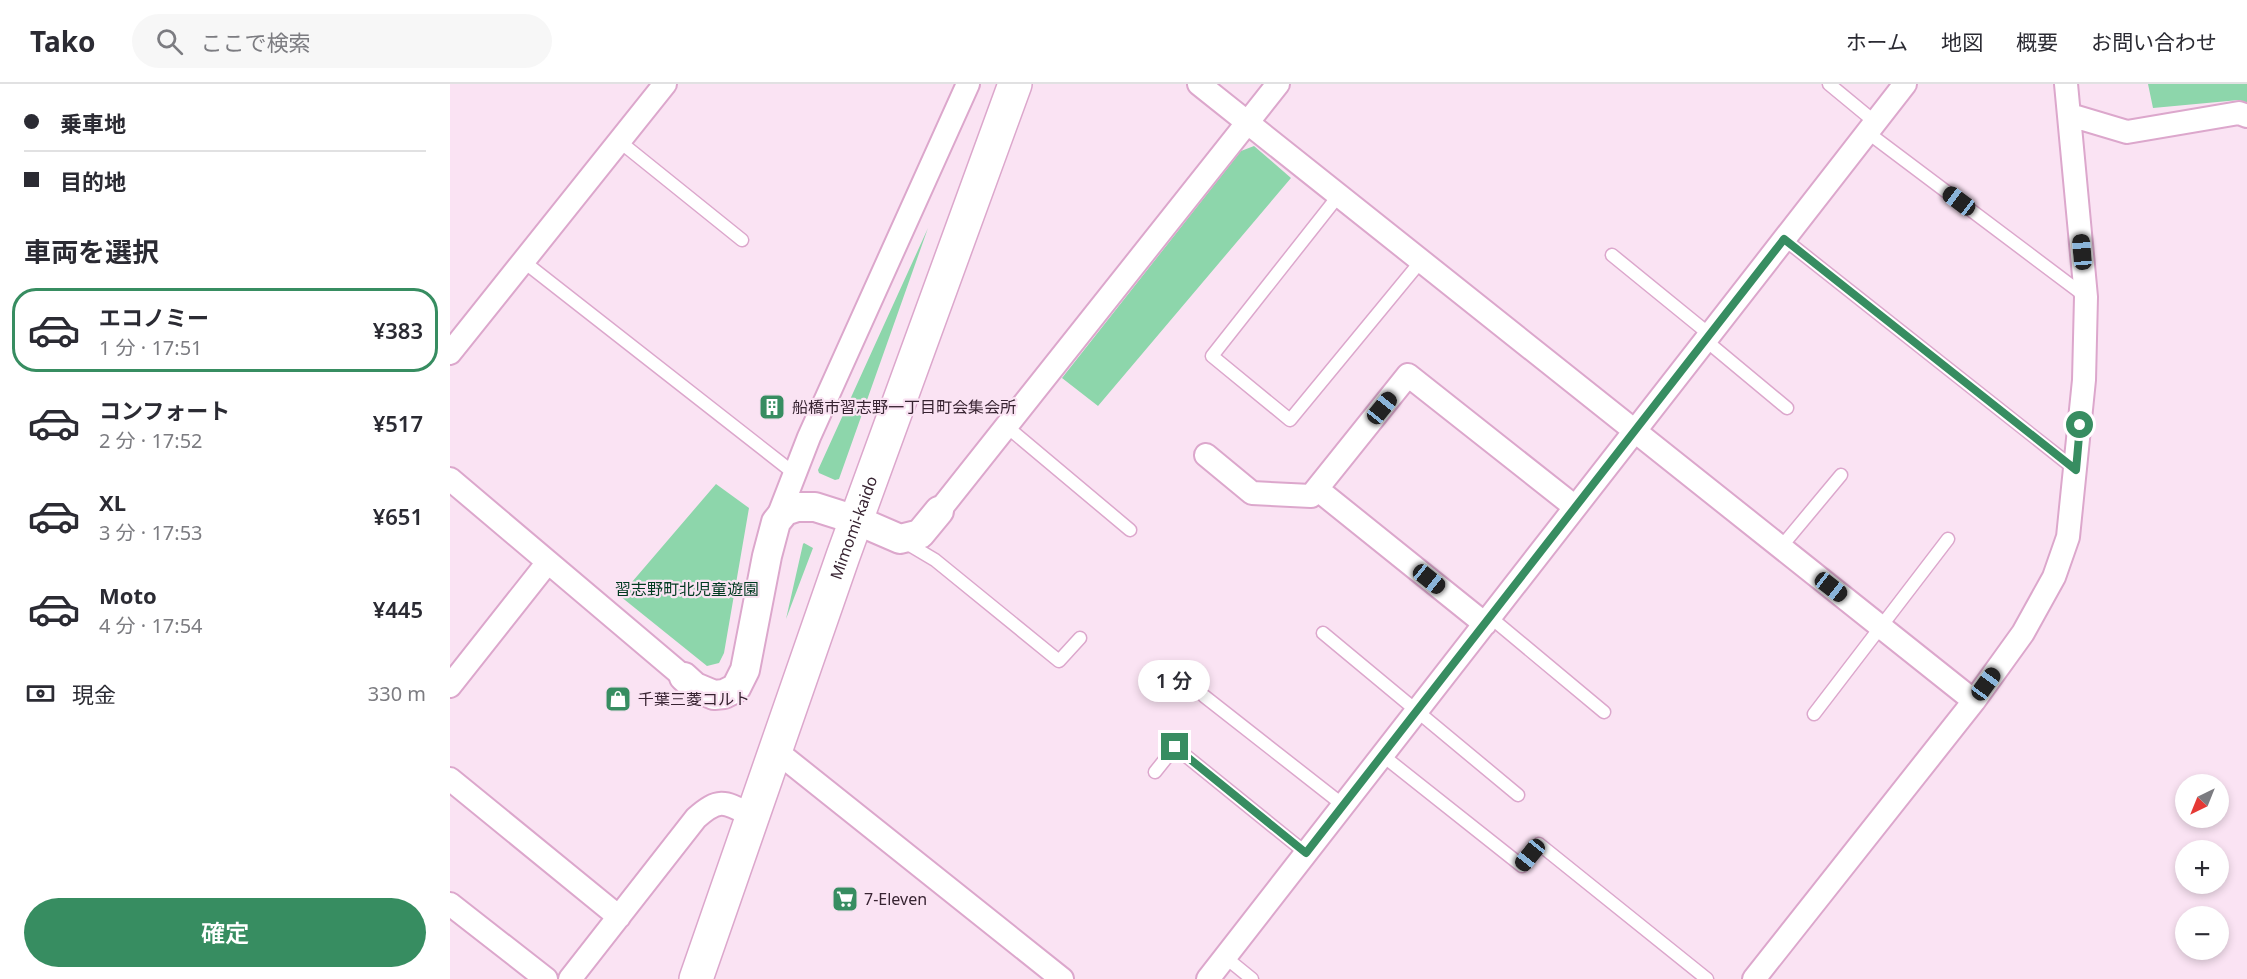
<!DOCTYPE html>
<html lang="ja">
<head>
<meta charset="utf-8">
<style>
	body { margin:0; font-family:"Noto Sans","Noto Sans JP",sans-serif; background:#f7f7f7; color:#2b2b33; height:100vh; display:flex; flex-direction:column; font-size:22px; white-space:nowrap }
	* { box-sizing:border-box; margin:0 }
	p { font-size:20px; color:#7c7c81 }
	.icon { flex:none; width:33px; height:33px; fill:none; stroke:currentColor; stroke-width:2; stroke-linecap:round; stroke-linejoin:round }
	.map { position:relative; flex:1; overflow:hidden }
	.sheet { display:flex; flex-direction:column; background:#fff; width:450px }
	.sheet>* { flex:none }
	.guide { display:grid; align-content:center; height:132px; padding:0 24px; background:#fff }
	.needle { width:39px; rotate:223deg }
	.controls { position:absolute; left:1725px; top:690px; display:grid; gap:12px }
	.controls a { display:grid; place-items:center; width:54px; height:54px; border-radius:50%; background:#fff; box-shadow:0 3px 9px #0003; font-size:30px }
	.end { position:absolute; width:27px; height:27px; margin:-14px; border:8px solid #378d61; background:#fff; box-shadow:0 0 0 3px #fff }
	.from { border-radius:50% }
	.bubble { position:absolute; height:42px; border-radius:21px; background:#fff; box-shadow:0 3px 9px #0003; font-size:20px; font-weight:600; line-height:42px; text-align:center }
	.car { position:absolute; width:18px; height:36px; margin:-18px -9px; border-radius:8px; box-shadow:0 0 4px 2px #0007; background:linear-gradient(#222 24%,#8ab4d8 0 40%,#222 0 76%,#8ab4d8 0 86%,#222 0) }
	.guide b { display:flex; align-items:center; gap:21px; height:57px; font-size:22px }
	.guide b+b { border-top:2px solid #e1e1e2 }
	.guide i { width:15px; height:15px; background:#2b2b33 }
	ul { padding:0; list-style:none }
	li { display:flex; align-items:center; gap:18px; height:84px; margin:0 12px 9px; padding:0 12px; border:3px solid transparent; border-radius:24px }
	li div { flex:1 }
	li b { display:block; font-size:22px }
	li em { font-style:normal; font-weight:600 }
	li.active { border-color:#378d61 }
	li>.icon { width:54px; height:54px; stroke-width:1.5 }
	h2 { padding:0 24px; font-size:27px; line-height:72px }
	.pay { display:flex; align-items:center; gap:15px; height:66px; padding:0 24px; font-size:22px }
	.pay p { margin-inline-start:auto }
	.cta { display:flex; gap:12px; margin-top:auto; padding:12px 24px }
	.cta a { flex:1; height:69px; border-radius:36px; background:#378d61; color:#fff; font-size:24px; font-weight:600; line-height:69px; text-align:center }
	header { display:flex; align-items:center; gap:36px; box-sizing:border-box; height:84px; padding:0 30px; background:#fff; border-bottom:2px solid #e1e1e2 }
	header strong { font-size:28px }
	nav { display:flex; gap:33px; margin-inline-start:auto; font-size:21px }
	.search { width:420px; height:54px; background:#f7f7f7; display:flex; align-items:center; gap:15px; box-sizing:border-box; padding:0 21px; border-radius:33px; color:#7c7c81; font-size:22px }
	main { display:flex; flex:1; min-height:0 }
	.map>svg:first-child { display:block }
	.green { fill:#8dd6ab }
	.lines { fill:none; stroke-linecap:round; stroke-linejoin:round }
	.service-casing { stroke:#dca7cc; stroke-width:15 }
	.minor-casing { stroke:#dca7cc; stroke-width:26 }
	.tertiary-casing { stroke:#dca7cc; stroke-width:32 }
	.primary-casing { stroke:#dca7cc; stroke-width:36 }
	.service { stroke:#fff; stroke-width:12 }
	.minor { stroke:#fff; stroke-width:22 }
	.tertiary { stroke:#fff; stroke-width:28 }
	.primary { stroke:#fff; stroke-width:33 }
	.route { stroke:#378d61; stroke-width:8 }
	.labels { text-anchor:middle; stroke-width:4.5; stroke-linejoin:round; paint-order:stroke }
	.poi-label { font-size:16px; fill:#372331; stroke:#fae3f3; text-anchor:start }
	.street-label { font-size:16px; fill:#372331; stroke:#fae3f3 }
	.park-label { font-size:16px; fill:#003a20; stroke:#fae3f3 }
</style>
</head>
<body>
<header>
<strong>Tako</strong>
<div class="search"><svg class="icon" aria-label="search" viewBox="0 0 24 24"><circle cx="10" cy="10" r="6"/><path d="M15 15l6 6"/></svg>ここで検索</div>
<nav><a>ホーム</a><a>地図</a><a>概要</a><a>お問い合わせ</a></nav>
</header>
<main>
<section class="sheet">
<div class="guide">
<b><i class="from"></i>乗車地</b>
<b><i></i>目的地</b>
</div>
<h2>車両を選択</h2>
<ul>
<li class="active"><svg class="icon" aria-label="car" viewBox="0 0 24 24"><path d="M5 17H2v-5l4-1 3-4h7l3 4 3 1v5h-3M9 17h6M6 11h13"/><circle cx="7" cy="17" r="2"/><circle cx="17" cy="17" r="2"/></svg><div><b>エコノミー</b><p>1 分 · 17:51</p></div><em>¥383</em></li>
<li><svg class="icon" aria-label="car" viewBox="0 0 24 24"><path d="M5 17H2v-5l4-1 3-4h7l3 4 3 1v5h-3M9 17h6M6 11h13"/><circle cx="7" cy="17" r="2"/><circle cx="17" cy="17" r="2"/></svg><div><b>コンフォート</b><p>2 分 · 17:52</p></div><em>¥517</em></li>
<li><svg class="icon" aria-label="car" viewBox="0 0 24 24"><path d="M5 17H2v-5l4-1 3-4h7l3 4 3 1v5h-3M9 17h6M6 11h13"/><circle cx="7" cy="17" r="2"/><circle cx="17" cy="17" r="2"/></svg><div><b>XL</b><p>3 分 · 17:53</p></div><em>¥651</em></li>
<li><svg class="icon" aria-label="car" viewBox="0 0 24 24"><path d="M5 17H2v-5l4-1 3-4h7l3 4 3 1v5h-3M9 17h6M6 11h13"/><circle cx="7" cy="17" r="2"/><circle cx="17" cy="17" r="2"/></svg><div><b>Moto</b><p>4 分 · 17:54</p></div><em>¥445</em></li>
</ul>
<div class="pay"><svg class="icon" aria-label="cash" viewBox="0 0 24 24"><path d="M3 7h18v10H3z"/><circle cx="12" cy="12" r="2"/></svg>現金<p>330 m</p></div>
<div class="cta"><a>確定</a></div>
</section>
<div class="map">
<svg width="1797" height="895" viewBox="0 0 1797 895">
	<rect width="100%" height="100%" fill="#fae3f3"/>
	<!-- green -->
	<path class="green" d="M 1698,0 L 1797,0 L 1797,19 L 1789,16 L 1703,24 Z
		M 804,62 L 841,94 L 648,322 L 612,294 L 791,67 Z
		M 478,144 L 389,395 L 385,396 L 369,389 L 368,386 Z
		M 266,400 L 299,424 L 274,569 L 269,579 L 257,582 L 170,512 Z
		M 354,459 L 363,464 L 336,535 L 353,460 Z"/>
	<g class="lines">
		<!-- service casing -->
		<g class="service-casing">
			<path id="service" d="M 1379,0 L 1425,38
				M 1417,48 L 1635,212
				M 169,57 L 292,156
				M 889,111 L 762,272 L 840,336 L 971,177
				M 1334,155 L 1626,386
				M 1162,171 L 1259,250
				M 73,177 L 345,390
				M 1254,255 L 1337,324
				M 556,342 L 680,446
				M 453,457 L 485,476 L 609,577 L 630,554
				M 1331,463 L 1391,391
				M 1040,533 L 1154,628
				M 873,549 L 1068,711
				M 754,612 L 893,721
				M 1364,630 L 1498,455
				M 932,671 L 1072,782 L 1089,760 L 1257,895
				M 705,688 L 725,663 L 856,769
				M 775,873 L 802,895"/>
		</g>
		<!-- minor casing -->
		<g class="minor-casing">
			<path id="minor" d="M 749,0 L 1524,617
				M 1620,31 L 1677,48 L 1789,29 L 1797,32
				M 0,269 L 215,0
				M 756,371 L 802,409 L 861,412 L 958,291 L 1125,423
				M 0,395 L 234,593
				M 867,405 L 1035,540
				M 489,427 L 828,0
				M 326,438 L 359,353 L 518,0
				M 0,602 L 98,478
				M 325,666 L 612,895
				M 0,695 L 169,833
				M 0,820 L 96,895
				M 120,895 L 246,734 C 270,713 275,718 302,732
				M 758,895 L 1455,0
				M 1304,895 L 1524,617 L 1573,549 L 1604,493 L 1618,453 L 1634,296 L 1636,213 L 1616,0"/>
		</g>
		<!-- tertiary casing -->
		<g class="tertiary-casing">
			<path id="tertiary" d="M 234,593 L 245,603 L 264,611 L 274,610 L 286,604 L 295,586 L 317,472 L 326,438 L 335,427 L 347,423 L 365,423 L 406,436 L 450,455 L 470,450 L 489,427"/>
		</g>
		<!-- primary casing -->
		<g class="primary-casing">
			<g id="primary">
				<path id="s1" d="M 246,895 L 393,472 L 565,0"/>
			</g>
		</g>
		<!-- service -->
		<use href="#service" class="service"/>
		<!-- minor -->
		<use href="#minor" class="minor"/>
		<!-- tertiary -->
		<use href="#tertiary" class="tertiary"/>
		<!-- primary -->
		<use href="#primary" class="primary"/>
	</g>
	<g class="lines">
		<!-- route -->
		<path class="route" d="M 725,663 L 856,769 L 1334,155 L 1626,386 L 1630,341"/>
	</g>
	<!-- icons -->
	<defs>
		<g id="building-square" transform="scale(1.35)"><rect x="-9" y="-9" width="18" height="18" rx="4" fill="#378d61" stroke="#fae3f3"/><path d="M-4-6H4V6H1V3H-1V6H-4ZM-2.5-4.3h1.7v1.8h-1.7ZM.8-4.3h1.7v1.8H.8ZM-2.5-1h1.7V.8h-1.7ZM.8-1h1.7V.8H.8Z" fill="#fff"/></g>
		<g id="shop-square" transform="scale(1.35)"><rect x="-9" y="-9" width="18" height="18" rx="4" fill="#378d61" stroke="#fae3f3"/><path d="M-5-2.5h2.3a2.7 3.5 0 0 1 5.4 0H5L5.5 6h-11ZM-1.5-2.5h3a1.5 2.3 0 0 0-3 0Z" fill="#fff"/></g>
		<g id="supermarket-square" transform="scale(1.35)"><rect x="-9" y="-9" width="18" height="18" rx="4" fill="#378d61" stroke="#fae3f3"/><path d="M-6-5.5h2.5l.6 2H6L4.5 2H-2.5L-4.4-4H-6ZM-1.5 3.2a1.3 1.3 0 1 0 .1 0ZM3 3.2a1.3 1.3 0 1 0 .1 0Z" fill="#fff"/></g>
	</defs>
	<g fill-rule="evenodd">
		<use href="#building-square" x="322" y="323"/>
		<use href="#shop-square" x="168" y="615"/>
		<use href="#supermarket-square" x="395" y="815"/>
	</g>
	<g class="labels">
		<!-- poi labels -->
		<g class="poi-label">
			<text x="342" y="329">船橋市習志野一丁目町会集会所</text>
			<text x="188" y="621">千葉三菱コルト</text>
			<text x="414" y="821">7-Eleven</text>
		</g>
		<!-- street labels -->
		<g class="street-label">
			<text dy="6" stroke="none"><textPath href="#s1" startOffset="478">Mimomi-kaido</textPath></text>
		</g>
		<!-- park labels -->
		<g class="park-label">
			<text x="237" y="511">習志野町北児童遊園</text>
		</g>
	</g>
</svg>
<div class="controls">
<a><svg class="needle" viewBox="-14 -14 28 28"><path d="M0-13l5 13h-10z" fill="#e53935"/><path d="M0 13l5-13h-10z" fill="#7c7c81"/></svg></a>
<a>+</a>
<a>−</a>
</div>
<i class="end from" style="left:1630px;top:341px"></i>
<i class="end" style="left:725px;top:663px"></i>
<div class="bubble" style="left:688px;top:576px;width:72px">1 分</div>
<i class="car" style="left:1509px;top:117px;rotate:307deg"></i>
<i class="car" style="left:1632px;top:168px;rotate:355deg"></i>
<i class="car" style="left:932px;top:324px;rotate:39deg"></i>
<i class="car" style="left:979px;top:495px;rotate:129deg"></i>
<i class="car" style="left:1381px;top:503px;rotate:128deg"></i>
<i class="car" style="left:1536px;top:600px;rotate:36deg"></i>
<i class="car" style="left:1080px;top:771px;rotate:219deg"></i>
</div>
</main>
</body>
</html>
